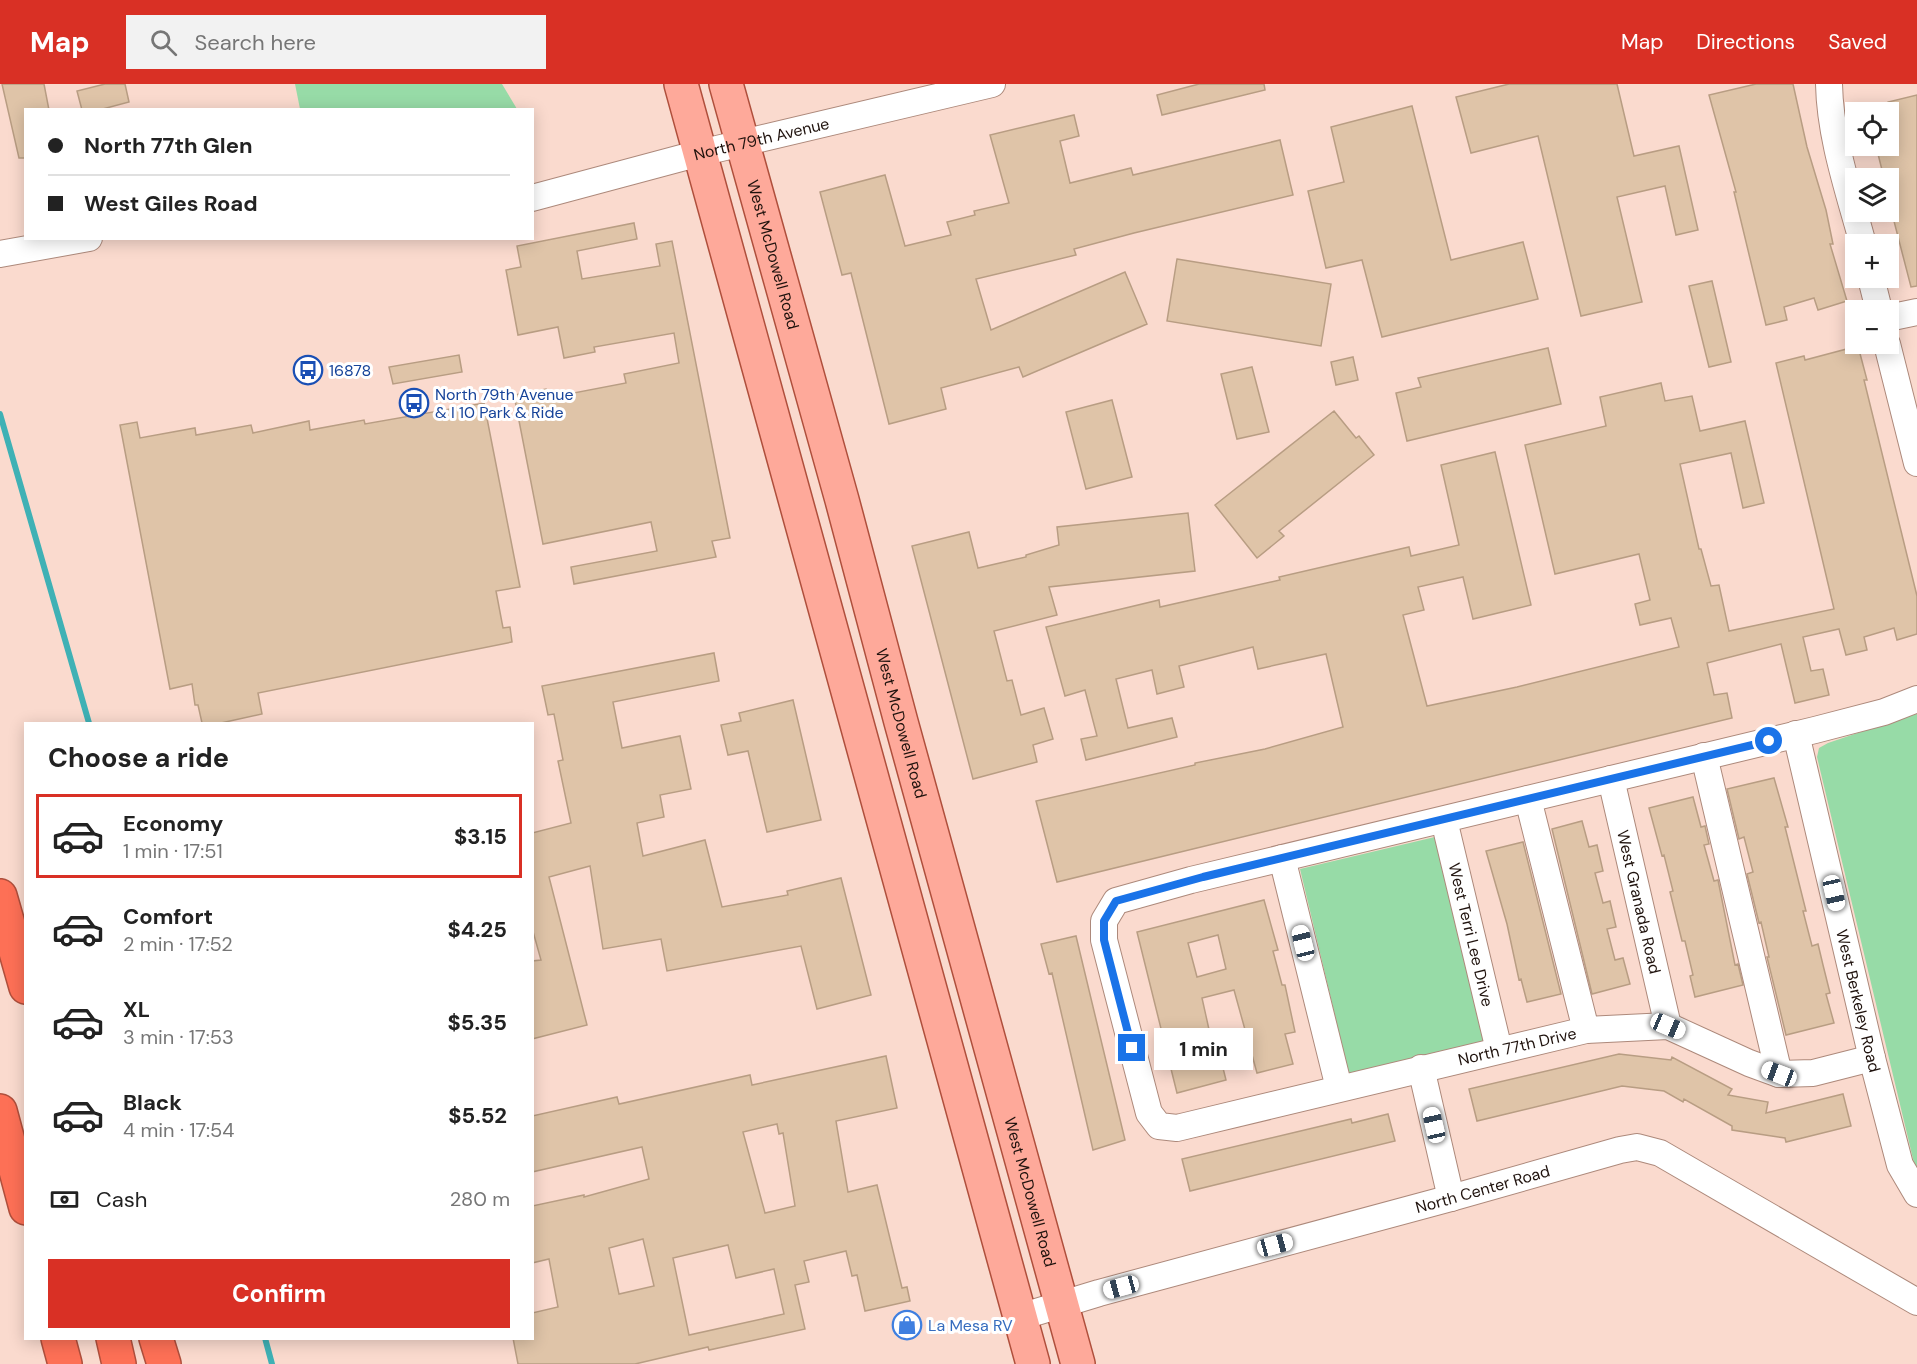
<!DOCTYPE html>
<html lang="en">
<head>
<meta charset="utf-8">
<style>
	body { margin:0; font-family:"DM Sans",sans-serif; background:#f2f2f2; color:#222; height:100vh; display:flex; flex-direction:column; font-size:22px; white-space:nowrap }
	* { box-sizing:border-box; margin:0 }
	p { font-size:20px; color:#767676 }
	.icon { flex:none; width:33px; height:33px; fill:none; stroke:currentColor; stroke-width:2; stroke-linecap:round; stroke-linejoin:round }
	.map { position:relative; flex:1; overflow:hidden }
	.side { position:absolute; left:24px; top:638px; width:510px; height:618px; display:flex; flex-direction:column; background:#fff; border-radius:0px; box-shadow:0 3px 15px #0003 }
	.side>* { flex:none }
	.guide { position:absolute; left:24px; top:24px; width:510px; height:132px; border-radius:0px; box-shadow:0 3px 15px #0003; display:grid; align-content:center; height:132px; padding:0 24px; background:#fff }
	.fabs { position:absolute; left:1845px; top:18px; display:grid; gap:12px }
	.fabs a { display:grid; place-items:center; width:54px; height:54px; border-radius:0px; background:#fff; box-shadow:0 3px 15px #0003; font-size:30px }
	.end { position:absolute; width:27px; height:27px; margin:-14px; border:8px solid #1a73e8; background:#fff; box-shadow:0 0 0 3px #fff }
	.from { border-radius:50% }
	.bubble { position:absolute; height:42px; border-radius:0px; background:#fff; box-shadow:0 3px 15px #0003; font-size:20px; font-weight:700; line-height:42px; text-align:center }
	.car { position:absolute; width:18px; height:36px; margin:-18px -9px; border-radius:8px; box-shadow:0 0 4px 2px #0007; background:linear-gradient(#fff 24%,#345 0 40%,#fff 0 76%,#345 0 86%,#fff 0) }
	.guide b { display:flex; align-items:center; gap:21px; height:57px; font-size:22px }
	.guide b+b { border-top:2px solid #e0e0e0 }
	.guide i { width:15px; height:15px; background:#222 }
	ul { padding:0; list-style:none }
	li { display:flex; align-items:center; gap:18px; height:84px; margin:0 12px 9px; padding:0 12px; border:3px solid transparent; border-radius:0px }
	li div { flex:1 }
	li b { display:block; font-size:22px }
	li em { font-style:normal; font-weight:700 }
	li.on { border-color:#d93025 }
	li>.icon { width:54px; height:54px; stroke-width:1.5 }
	h2 { padding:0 24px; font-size:27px; line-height:72px }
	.pay { display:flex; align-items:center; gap:15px; height:66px; padding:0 24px; font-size:22px }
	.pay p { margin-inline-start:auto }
	.primary-button { display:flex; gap:12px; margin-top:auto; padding:12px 24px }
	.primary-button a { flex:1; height:69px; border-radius:0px; background:#d93025; color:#fff; font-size:24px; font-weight:700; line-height:69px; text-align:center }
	header { display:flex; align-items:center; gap:36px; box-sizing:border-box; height:84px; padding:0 30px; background:#d93025; color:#fff }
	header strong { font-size:28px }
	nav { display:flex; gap:33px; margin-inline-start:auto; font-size:21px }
	.search { width:420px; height:54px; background:#f2f2f2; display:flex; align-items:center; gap:15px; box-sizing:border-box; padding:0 21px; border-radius:0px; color:#767676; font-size:22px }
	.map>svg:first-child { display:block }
	.green { fill:#97dba7 }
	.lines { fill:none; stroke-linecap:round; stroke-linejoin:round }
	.stream { stroke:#3fb1b5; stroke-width:6 }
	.building { fill:#dfc4a8; stroke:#b89d83; stroke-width:1.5; fill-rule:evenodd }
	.minor-casing { stroke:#ad897b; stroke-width:28 }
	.major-casing { stroke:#af4f3c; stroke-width:36 }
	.highway-casing { stroke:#af4f3c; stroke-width:36 }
	.minor { stroke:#fff; stroke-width:26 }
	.major { stroke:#fea99a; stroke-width:33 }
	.highway { stroke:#fd7056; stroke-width:33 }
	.route { stroke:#1a73e8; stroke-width:8 }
	.labels { text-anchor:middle; stroke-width:6; stroke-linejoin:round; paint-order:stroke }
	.street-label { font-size:16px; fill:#1f120d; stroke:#fff }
	.transit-label { font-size:16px; fill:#164399; stroke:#fff; text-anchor:start }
	.shop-label { font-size:16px; fill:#366cbe; stroke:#fff; text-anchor:start }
</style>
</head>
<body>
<header>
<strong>Map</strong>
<div class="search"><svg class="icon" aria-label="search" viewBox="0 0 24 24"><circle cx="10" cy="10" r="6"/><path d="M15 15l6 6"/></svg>Search here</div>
<nav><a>Map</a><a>Directions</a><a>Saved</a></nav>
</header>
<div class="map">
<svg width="1917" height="1280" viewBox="0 0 1917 1280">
	<rect width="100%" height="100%" fill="#fadace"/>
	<!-- green -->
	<path class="green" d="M 295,0 L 502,0 L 517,25 L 300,25 Z
		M 1917,629 L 1917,1083 L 1914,1079 L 1817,673 L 1819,664 L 1828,659 Z
		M 1439,752 L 1488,956 L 1349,990 L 1300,785 Z"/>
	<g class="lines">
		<!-- stream -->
		<path class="stream" d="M 0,330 L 89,639
			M 265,1254 L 272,1280"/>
	</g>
	<!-- building -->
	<path class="building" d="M 2,0 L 44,0 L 49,26 L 26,26 L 26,74 L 19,74 Z
		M 105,0 L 125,0 L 129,18 L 99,26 L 82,26 L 77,7 Z
		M 1199,0 L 1264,0 L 1265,6 L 1162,31 L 1157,11 Z
		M 1509,0 L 1617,0 L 1634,72 L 1679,62 L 1698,146 L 1676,151 L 1665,102 L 1617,113 L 1642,218 L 1581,232 L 1538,52 L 1471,69 L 1456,13 Z
		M 1756,0 L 1793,0 L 1807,63 L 1826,126 L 1833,160 L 1830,160 L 1847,217 L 1818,226 L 1814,214 L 1784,223 L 1787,236 L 1766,241 L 1734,108 L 1736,108 L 1709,11 Z
		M 1917,11 L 1917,202 L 1911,203 L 1888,114 L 1888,94 L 1884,94 L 1876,62 L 1888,62 L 1888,18 Z
		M 1412,22 L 1451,176 L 1523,158 L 1538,215 L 1382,253 L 1362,176 L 1326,184 L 1308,107 L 1344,98 L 1331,43 Z
		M 1074,31 L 1079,52 L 1060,57 L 1070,99 L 1131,84 L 1133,91 L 1280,56 L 1293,111 L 1134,149 L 1074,165 L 1076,171 L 976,195 L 991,246 L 1125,188 L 1147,240 L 1023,293 L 1019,283 L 941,304 L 946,325 L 889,340 L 851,189 L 842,191 L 820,108 L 885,91 L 905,162 L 951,151 L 947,138 L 975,131 L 974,127 L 1009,119 L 990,51 Z
		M 634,139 L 637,155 L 577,167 L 582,195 L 660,182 L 656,160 L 672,157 L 730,454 L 712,457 L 716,473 L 574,500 L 571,483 L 657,467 L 651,438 L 543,460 L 514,311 L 546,305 L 548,314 L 626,299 L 624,290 L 679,279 L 674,249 L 594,263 L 595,268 L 564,274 L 558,243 L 518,251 L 506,186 L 521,183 L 517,162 Z
		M 1177,175 L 1331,200 L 1321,262 L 1167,237 Z
		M 1712,197 L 1731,278 L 1709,283 L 1689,202 Z
		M 1858,262 L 1867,296 L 1864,296 L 1917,512 L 1917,550 L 1897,556 L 1894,544 L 1864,553 L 1867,566 L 1846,571 L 1839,545 L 1803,553 L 1811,587 L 1823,585 L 1829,611 L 1795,619 L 1781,560 L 1707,579 L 1714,611 L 1727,609 L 1732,634 L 1057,798 L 1036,717 L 1195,681 L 1195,679 L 1265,665 L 1343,643 L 1326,570 L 1258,585 L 1253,563 L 1179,582 L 1184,603 L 1157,610 L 1152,586 L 1116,595 L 1128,644 L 1172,634 L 1177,653 L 1086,676 L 1081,655 L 1097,652 L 1085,606 L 1065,612 L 1046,543 L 1159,516 L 1160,523 L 1280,496 L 1279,493 L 1409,463 L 1411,472 L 1459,461 L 1441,381 L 1495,368 L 1531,521 L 1473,535 L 1463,493 L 1418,503 L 1424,526 L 1403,531 L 1427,622 L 1517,603 L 1679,563 L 1671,534 L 1640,541 L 1635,520 L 1650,516 L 1639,470 L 1555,490 L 1525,361 L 1606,342 L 1600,313 L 1661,299 L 1665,317 L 1692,312 L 1700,347 L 1745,337 L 1764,419 L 1743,424 L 1731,369 L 1680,380 L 1699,465 L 1701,465 L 1711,502 L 1719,501 L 1729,547 L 1834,525 L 1776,279 L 1804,272 L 1805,276 Z
		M 1548,264 L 1561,320 L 1407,357 L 1396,309 L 1421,303 L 1418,294 Z
		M 459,271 L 462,288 L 393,300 L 389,283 Z
		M 1353,273 L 1358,296 L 1336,301 L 1331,278 Z
		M 1252,283 L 1269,348 L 1237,355 L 1221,290 Z
		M 1112,316 L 1132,393 L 1086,405 L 1066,328 Z
		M 484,319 L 520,503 L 496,507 L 503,544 L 510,543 L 512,558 L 258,609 L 262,630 L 221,639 L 202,639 L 198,621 L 195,621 L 192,600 L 170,605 L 120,341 L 137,338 L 140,354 L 195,344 L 196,351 L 251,341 L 253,349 L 309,337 L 310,346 L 364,336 L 365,340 Z
		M 1334,327 L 1356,354 L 1359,352 L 1374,371 L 1279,447 L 1284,452 L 1257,474 L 1215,421 Z
		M 1188,429 L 1195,487 L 1049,503 L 1057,531 L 994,547 L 1007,597 L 1012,596 L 1021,631 L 1044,624 L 1053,655 L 1033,661 L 1037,678 L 973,695 L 912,462 L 969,448 L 978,484 L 1026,473 L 1026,471 L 1059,461 L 1057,443 Z
		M 714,569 L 719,597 L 613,618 L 622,664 L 680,652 L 691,705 L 660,711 L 664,733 L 637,739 L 643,772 L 705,756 L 722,823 L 788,811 L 787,807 L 841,794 L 871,911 L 817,925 L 801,862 L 667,887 L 661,855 L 603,865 L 590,782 L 549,793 L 587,941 L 532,955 L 532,877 L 541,876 L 532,844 L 532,749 L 571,739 L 558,677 L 563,676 L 554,630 L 548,631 L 542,602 Z
		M 793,616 L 821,736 L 767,748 L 748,667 L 728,671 L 721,641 L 741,637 L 739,629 Z
		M 1774,694 L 1788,743 L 1785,743 L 1806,827 L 1803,827 L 1812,862 L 1818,860 L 1823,881 L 1830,909 L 1826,910 L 1834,939 L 1786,951 L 1767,873 L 1769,873 L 1761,838 L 1759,839 L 1747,790 L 1753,788 L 1744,753 L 1739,755 L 1727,705 Z
		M 1693,713 L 1701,743 L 1705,742 L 1709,760 L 1704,761 L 1714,797 L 1718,796 L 1735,881 L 1738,880 L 1743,901 L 1695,913 L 1690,892 L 1693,891 L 1685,857 L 1682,857 L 1670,808 L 1673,807 L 1664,771 L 1662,772 L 1649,724 Z
		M 1582,737 L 1589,763 L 1597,761 L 1603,787 L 1595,789 L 1603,819 L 1610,817 L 1616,843 L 1607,845 L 1615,876 L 1623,874 L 1630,900 L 1592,910 L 1552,745 Z
		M 1523,758 L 1561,910 L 1527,918 L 1521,895 L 1519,896 L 1507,840 L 1486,767 Z
		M 1264,816 L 1278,866 L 1273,867 L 1282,901 L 1285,901 L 1295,948 L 1285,950 L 1293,980 L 1257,989 L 1234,906 L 1202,914 L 1216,977 L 1221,976 L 1226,996 L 1177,1009 L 1137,848 ZM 1218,851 L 1226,885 L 1197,893 L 1188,859 Z
		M 1076,852 L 1125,1056 L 1093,1066 L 1052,889 L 1049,890 L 1041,860 Z
		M 1619,970 L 1671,976 L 1672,973 L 1732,1005 L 1728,1011 L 1768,1018 L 1766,1029 L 1843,1010 L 1851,1042 L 1786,1058 L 1785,1054 L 1732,1046 L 1732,1042 L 1684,1015 L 1683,1018 L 1664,1007 L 1622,1002 L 1477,1037 L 1469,1005 Z
		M 886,972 L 897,1024 L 836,1037 L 848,1108 L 877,1101 L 902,1204 L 907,1203 L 910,1217 L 865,1227 L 857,1191 L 852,1192 L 846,1167 L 804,1177 L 809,1198 L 795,1201 L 805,1245 L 709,1266 L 708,1263 L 635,1280 L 518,1280 L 513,1254 L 532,1254 L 532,1229 L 558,1223 L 549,1175 L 532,1179 L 532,1122 L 584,1111 L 584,1113 L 649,1095 L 642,1063 L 532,1088 L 532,1032 L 617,1013 L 619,1020 L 750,991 L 752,1001 ZM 777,1040 L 779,1050 L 783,1049 L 795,1122 L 765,1129 L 743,1048 ZM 643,1155 L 654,1202 L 619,1210 L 609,1164 ZM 728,1161 L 736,1194 L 774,1185 L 784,1230 L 689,1251 L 673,1174 Z
		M 1388,1030 L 1395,1057 L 1190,1107 L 1182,1075 L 1351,1035 L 1352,1039 Z"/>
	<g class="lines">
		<!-- minor casing -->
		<g class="minor-casing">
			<g id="minor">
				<path d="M 1829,0 C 1830,54 1849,108 1863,160"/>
				<path id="s1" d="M 532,114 L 700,69 L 992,0"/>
				<path d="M 0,170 L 89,154"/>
				<path d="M 1871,194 L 1879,226"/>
				<path d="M 1888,234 L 1917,228"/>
				<path d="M 1887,260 L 1917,379"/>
				<path id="s2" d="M 1796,650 L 1872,974 L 1900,1081 L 1917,1110"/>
				<path d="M 1704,672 L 1779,990"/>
				<path id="s3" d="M 1611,695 L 1668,942"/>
				<path d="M 1528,715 L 1586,946"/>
				<path id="s4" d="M 1444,736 L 1499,966"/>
				<path d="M 1282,774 L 1339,1004"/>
				<path d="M 1872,974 L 1813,989 L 1779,990 L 1749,979 L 1668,942 L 1586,946 L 1177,1044 L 1159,1042 L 1149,1029 L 1104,856 L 1104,837 L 1116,817 L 1191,796 L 1815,646 L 1884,628 L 1917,615"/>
				<path d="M 1421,984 L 1451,1114"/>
				<path id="s5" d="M 1020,1233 L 1099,1209 L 1451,1114 L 1620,1066 L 1637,1063 L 1660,1069 L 1917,1218"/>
			</g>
		</g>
		<!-- major casing -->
		<g class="major-casing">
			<g id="major">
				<path d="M 681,0 L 1033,1280"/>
				<path id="s6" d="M 726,0 L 842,416 L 901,638 L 1078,1280"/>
			</g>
		</g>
		<!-- highway casing -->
		<g class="highway-casing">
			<path id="highway" d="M 0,812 L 26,903
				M 0,1027 L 26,1124
				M 58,1254 L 65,1280
				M 113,1254 L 119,1280
				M 156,1254 L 164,1280"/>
		</g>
		<!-- minor -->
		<use href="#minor" class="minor"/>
		<!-- major -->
		<use href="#major" class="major"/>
		<!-- highway -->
		<use href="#highway" class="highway"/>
	</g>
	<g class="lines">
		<!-- route -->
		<path class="route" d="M 1132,964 L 1104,856 L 1104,837 L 1116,817 L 1203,793 L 1769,657"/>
	</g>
	<!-- icons -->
	<defs>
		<g id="bus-ring" transform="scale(1.5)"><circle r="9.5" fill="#fff" stroke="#1a4fb4" stroke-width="1.5"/><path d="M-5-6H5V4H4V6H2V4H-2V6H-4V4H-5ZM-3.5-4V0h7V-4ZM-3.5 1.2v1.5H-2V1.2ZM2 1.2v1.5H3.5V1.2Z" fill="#1a4fb4"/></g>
		<g id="shop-ring" transform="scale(1.5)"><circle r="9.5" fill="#fff" stroke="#3f7fe0" stroke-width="1.5"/><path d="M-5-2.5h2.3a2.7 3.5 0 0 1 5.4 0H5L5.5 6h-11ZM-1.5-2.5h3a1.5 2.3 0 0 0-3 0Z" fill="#3f7fe0"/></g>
	</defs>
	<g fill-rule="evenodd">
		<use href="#bus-ring" x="308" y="286"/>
		<use href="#bus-ring" x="414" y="319"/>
		<use href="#shop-ring" x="907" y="1241"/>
	</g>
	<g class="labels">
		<!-- street labels -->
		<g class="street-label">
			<text dy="6" stroke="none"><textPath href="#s1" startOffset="237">North 79th Avenue</textPath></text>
			<text dy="6" stroke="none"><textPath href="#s6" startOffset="177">West McDowell Road</textPath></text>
			<text dy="6" stroke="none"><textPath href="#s6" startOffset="663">West McDowell Road</textPath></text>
			<text dy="6" stroke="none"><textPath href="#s3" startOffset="126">West Granada Road</textPath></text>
			<text dy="6" stroke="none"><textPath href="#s4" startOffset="118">West Terri Lee Drive</textPath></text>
			<text dy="6" stroke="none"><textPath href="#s2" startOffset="274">West Berkeley Road</textPath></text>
			<text transform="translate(1517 962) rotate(-13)" y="6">North 77th Drive</text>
			<text dy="6" stroke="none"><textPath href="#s5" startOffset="480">North Center Road</textPath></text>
			<text dy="6" stroke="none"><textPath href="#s6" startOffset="1149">West McDowell Road</textPath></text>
		</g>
		<!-- transit labels -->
		<g class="transit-label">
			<text x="329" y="292">16878</text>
			<text x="435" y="316">North 79th Avenue<tspan x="435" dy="18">&amp; I 10 Park &amp; Ride</tspan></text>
		</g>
		<!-- shop labels -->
		<g class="shop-label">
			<text x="928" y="1247">La Mesa RV</text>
		</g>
	</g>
</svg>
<div class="fabs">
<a><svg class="icon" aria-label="locate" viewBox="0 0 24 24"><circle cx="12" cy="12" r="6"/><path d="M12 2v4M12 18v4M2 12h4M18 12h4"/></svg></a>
<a><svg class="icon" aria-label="layers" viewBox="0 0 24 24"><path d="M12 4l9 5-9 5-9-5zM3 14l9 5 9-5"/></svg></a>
<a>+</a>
<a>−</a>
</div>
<i class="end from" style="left:1769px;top:657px"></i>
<i class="end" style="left:1132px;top:964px"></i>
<div class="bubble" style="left:1154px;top:944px;width:99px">1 min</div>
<i class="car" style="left:1834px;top:809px;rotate:167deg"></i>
<i class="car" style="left:1303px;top:859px;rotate:346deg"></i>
<i class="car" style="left:1668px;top:942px;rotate:113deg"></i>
<i class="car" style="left:1779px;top:990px;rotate:291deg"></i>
<i class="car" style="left:1434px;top:1041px;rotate:347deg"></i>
<i class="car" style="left:1275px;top:1161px;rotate:75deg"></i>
<i class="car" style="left:1121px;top:1203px;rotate:255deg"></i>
<div class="guide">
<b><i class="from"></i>North 77th Glen</b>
<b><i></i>West Giles Road</b>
</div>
<section class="side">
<h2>Choose a ride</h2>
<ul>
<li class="on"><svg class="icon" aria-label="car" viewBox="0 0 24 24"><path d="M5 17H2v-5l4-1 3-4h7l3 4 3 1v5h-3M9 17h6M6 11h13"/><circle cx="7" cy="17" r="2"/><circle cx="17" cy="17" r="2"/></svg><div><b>Economy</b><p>1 min · 17:51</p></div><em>$3.15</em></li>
<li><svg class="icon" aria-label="car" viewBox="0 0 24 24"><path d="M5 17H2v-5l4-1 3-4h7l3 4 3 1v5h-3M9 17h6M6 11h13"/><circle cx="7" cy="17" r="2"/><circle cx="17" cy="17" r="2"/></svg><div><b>Comfort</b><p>2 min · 17:52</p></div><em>$4.25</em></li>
<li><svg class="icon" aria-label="car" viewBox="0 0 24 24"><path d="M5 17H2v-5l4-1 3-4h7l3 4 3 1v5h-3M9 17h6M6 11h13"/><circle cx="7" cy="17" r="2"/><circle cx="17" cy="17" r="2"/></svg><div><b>XL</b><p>3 min · 17:53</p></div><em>$5.35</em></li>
<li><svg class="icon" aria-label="car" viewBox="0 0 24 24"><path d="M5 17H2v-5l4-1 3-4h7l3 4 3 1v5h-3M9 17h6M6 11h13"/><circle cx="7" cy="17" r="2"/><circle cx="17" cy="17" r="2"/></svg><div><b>Black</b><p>4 min · 17:54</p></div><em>$5.52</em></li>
</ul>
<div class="pay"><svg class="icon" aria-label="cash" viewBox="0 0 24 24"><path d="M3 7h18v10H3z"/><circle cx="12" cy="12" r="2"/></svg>Cash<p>280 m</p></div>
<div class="primary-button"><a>Confirm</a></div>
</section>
</div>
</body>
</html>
